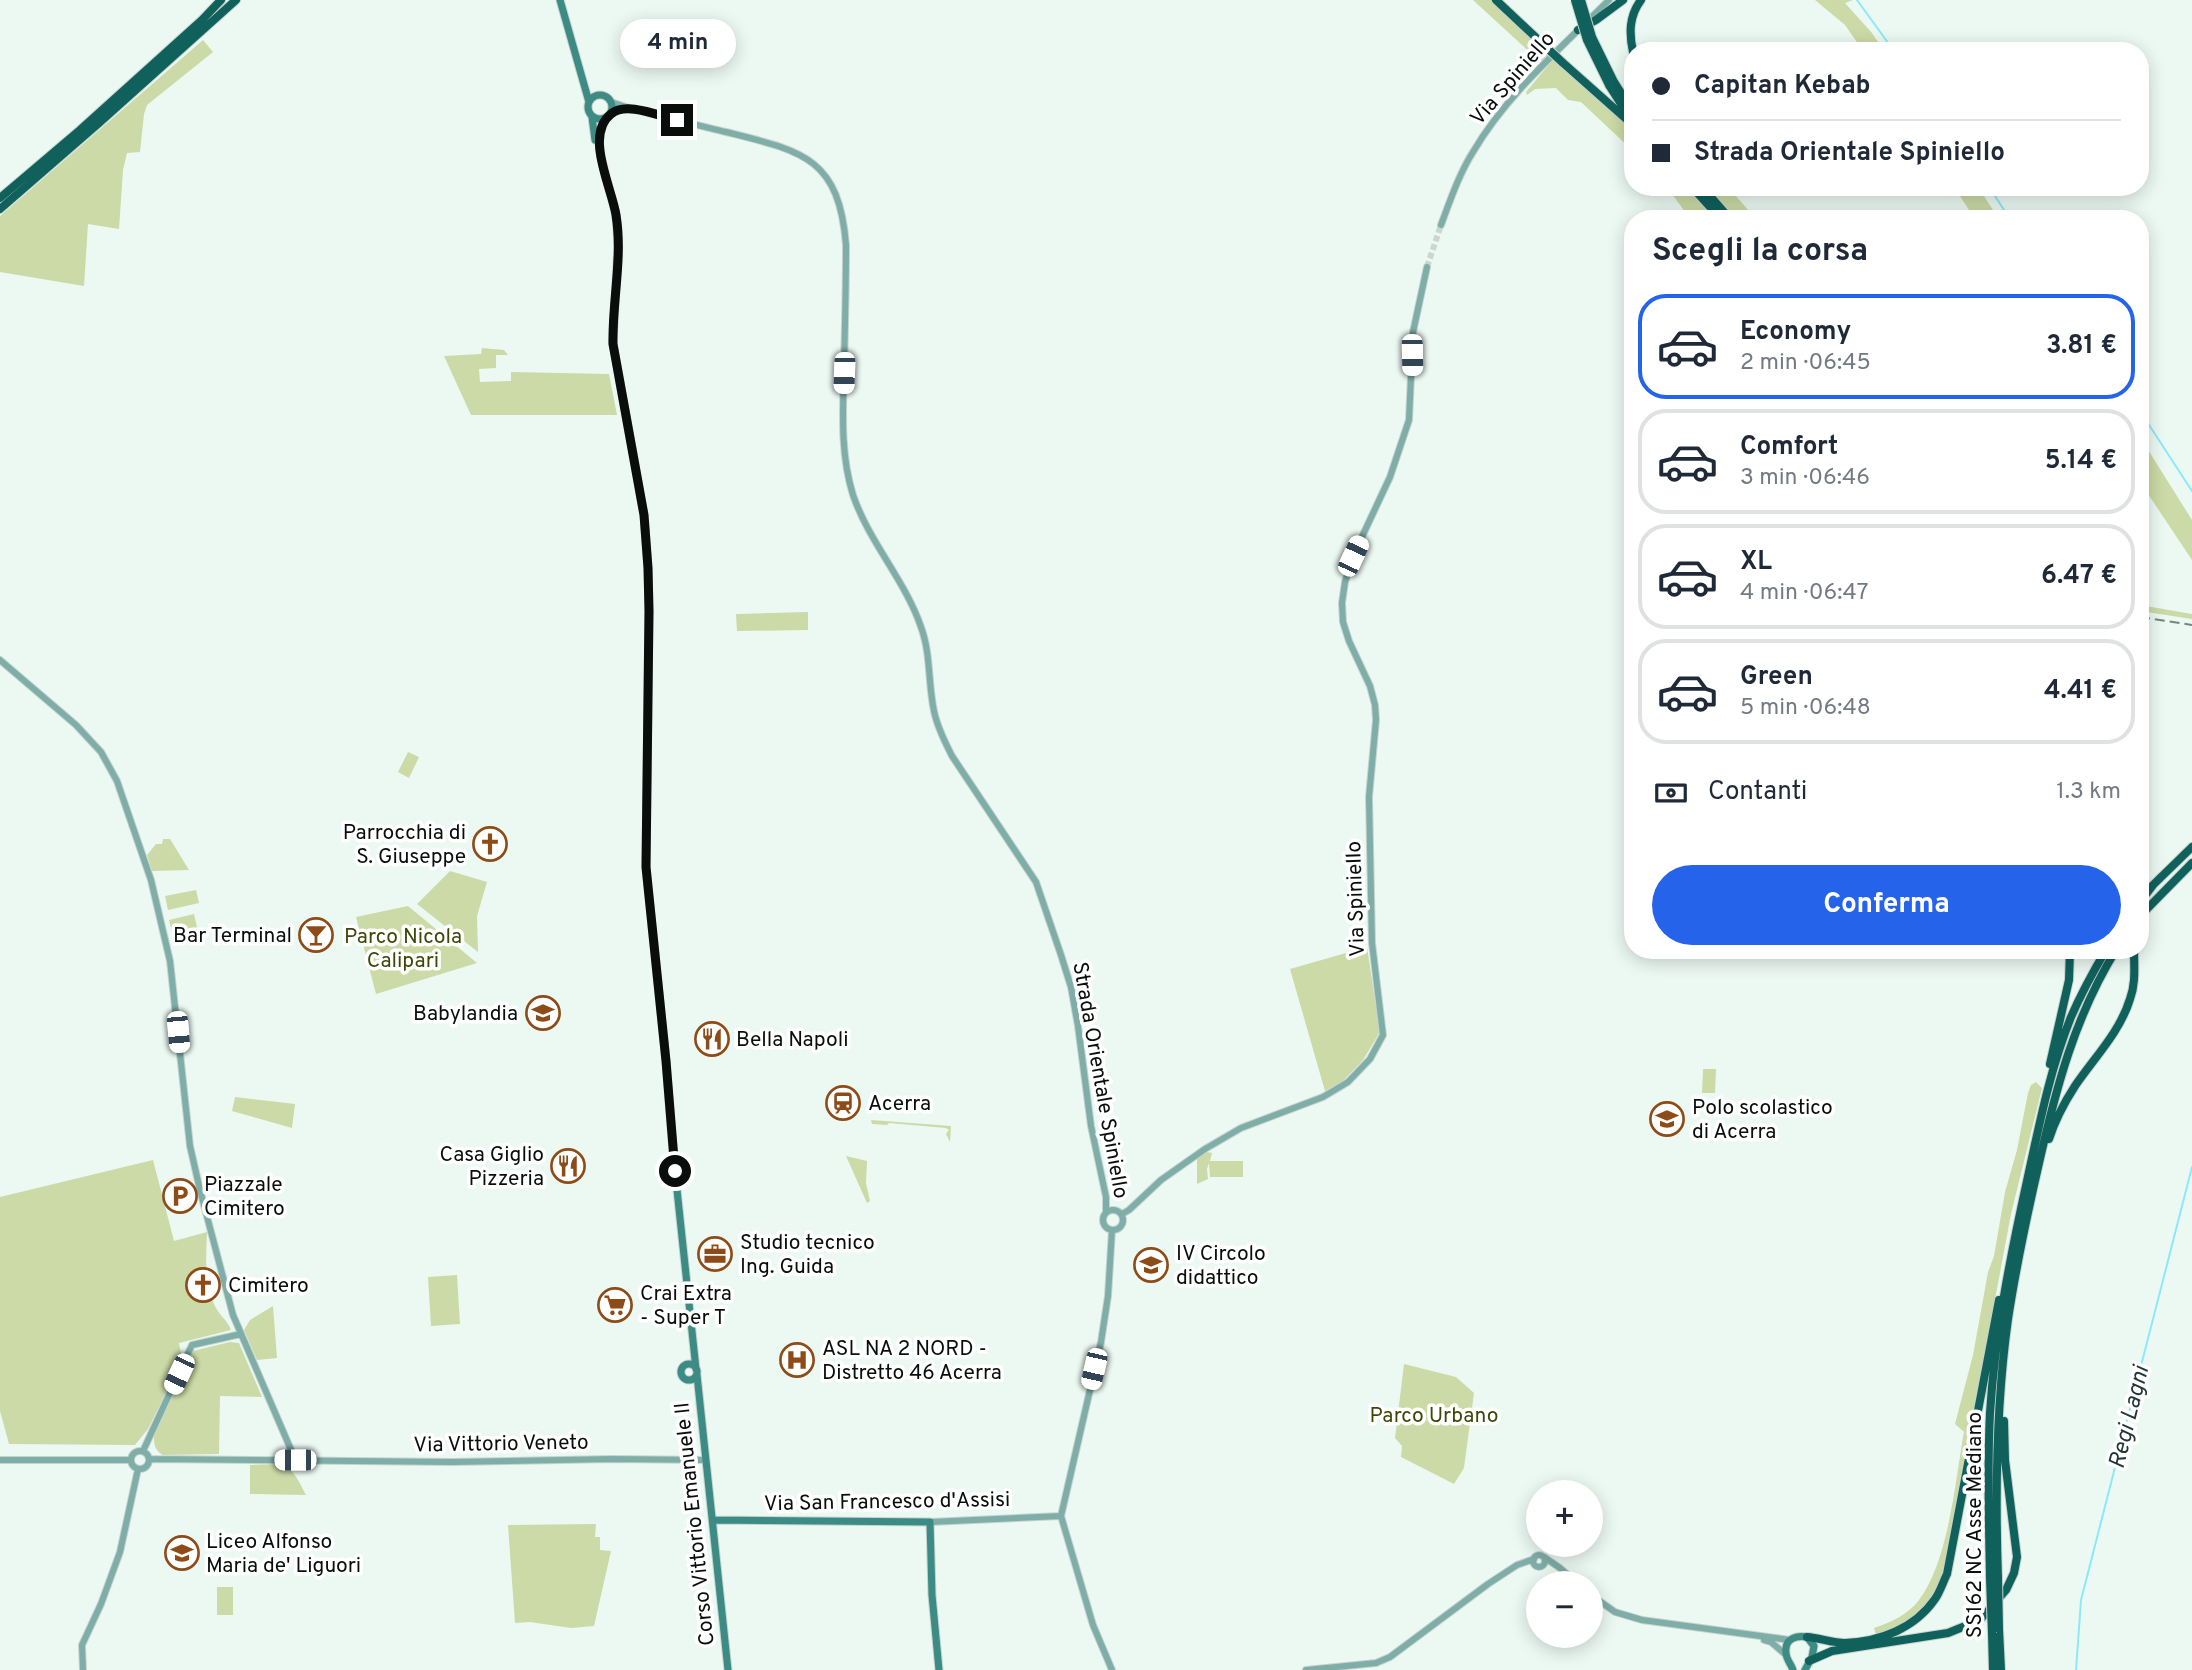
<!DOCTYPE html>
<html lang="it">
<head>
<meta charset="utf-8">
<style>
	body { margin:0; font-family:Overpass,sans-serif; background:#f2f2f3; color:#1f2937; height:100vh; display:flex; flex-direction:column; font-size:26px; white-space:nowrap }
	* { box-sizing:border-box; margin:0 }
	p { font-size:23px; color:#747a83 }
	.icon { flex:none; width:38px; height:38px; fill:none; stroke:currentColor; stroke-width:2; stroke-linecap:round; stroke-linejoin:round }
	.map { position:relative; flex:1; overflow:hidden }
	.drawer { position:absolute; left:1624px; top:210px; width:525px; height:749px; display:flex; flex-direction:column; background:#fff; border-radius:28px; box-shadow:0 4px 18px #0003 }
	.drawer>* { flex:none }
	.banner { position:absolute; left:1624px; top:42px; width:525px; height:154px; border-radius:28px; box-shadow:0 4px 18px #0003; display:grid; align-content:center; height:154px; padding:0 28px; background:#fff }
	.buttons { position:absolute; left:1526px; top:1480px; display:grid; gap:14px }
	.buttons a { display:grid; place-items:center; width:77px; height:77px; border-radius:50%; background:#fff; box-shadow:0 4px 18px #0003; font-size:35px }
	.end { position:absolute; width:32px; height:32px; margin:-16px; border:9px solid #090d0b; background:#fff; box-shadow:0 0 0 4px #fff }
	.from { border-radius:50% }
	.bubble { position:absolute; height:49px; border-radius:24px; background:#fff; box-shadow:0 4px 18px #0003; font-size:23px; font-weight:700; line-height:49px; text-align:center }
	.car { position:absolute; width:21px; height:42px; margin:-21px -10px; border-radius:9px; box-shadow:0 0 5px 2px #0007; background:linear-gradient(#fff 24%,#345 0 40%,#fff 0 76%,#345 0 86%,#fff 0) }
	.banner b { display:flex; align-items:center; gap:24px; height:66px; font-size:26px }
	.banner b+b { border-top:2px solid #e0e1e3 }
	.banner i { width:18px; height:18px; background:#1f2937 }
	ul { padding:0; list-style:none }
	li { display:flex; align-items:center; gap:21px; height:105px; margin:0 14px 10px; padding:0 14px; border:4px solid #e0e1e3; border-radius:28px }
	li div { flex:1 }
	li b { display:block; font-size:26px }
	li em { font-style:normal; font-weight:700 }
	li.on { border-color:#2563eb }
	li>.icon { width:63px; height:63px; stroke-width:1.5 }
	h2 { padding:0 28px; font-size:32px; line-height:84px }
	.pay { display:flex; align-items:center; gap:18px; height:77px; padding:0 28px; font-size:26px }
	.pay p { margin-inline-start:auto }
	.action { display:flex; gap:14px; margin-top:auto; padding:14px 28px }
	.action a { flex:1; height:80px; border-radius:42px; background:#2563eb; color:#fff; font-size:28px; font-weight:700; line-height:80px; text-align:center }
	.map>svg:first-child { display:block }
	.green { fill:#cbdaa6 }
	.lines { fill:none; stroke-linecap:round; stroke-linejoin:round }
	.stream { stroke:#8de8f9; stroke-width:2 }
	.tertiary-tunnel { stroke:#cad6d0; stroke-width:6; stroke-dasharray:6 3; stroke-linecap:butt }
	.tertiary-casing { stroke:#c8d3ce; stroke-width:8 }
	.secondary-casing { stroke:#c8d3ce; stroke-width:9 }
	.trunk-casing { stroke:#c8d3ce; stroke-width:10 }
	.tertiary { stroke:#7faea9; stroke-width:6 }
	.secondary { stroke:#3d8b85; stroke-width:7 }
	.trunk { stroke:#10615c; stroke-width:8 }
	.rail { stroke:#7a837f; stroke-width:2; stroke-dasharray:10 5; stroke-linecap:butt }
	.trunk-bridge-casing { stroke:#c8d3ce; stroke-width:10; stroke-linecap:butt }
	.trunk-bridge { stroke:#10615c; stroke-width:8 }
	.route { stroke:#090d0b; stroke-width:9 }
	.labels { text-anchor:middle; stroke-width:7; stroke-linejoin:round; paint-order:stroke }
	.street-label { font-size:21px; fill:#090d0b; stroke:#fff }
	.poi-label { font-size:21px; fill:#090d0b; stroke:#fff; text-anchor:start }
	.park-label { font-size:21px; fill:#3b4807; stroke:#fff }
	.water-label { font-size:23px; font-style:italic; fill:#20363a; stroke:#fff }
</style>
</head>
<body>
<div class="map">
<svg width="2192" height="1670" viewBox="0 0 2192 1670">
	<rect width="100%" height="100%" fill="#ecf9f3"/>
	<!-- green -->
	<path class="green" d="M 1473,0 L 1495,0 L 1550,52 L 1543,61 L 1537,59 Z
		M 1815,0 L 1853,0 L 1845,3 L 1872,33 L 1884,51 L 1863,51 L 1845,25 Z
		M 203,40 L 213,52 L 147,105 L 144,114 L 140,152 L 127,153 L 123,170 L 119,229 L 88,224 L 84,286 L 0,272 L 0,216 Z
		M 1555,57 L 1633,131 L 1633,151 L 1581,102 L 1568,100 L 1556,88 L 1535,89 L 1527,95 L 1526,92 Z
		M 1667,187 L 1686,187 L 1715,219 L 1694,219 L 1688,216 Z
		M 1707,187 L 1728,187 L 1756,219 L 1736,219 Z
		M 1954,187 L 1978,187 L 1999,219 L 1975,219 Z
		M 482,348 L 504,350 L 508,355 L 496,355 L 496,368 L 479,369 L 480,382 L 511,381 L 511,372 L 609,374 L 617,415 L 471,415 L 444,356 L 481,354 Z
		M 2140,437 L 2192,520 L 2192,560 L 2140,482 Z
		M 2140,605 L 2192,614 L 2192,619 L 2140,611 Z
		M 808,612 L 808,630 L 737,631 L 736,614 Z
		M 408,752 L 419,757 L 409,778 L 398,772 Z
		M 163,839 L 170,839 L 189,870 L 152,871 L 147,855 L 156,844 L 162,844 Z
		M 450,871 L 487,882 L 477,916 L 478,952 L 417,904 Z
		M 196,890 L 199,903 L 168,910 L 165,896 Z
		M 408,906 L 477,963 L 376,994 L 356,917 Z
		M 194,914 L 197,927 L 172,933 L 169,920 Z
		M 1367,947 L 1380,1032 L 1363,1060 L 1343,1081 L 1325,1091 L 1290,969 Z
		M 1703,1069 L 1716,1069 L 1715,1093 L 1702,1093 Z
		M 2036,1082 L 2042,1088 L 2011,1214 L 1944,1572 C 1931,1608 1913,1625 1876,1635 L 1874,1628 C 1891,1622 1908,1615 1919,1600 C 1949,1560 1955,1481 1964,1432 L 1955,1424 L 1973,1355 L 1988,1272 L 1994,1256 L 2005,1192 L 2017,1150 L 2028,1093 L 2031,1085 Z
		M 235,1097 L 295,1104 L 292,1128 L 232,1111 Z
		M 871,1120 L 951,1126 L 950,1142 L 946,1134 L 949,1130 L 946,1128 L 889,1123 L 887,1125 L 872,1124 Z
		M 1207,1152 L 1212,1153 L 1210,1161 L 1243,1161 L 1243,1177 L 1210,1177 L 1209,1163 L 1207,1169 L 1208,1179 L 1197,1184 L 1197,1157 Z
		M 846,1156 L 867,1161 L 866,1183 L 870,1201 L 867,1203 Z
		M 153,1160 L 174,1241 L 207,1232 C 206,1257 204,1284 215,1306 C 219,1315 228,1321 231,1330 L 179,1343 L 181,1354 L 173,1378 L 148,1429 L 135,1445 L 9,1444 L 0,1411 L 0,1197 Z
		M 457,1275 L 460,1324 L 431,1326 L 428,1277 Z
		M 273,1306 L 277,1358 L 257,1360 L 244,1330 L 250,1320 Z
		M 230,1342 L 239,1343 L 262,1397 L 220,1396 L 219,1454 L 163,1455 C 155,1451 154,1445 154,1436 L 193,1351 Z
		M 1404,1364 L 1456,1377 L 1474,1393 L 1464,1468 L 1454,1484 L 1401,1457 L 1402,1446 L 1395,1438 Z
		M 280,1464 C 294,1468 299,1482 306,1495 L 250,1494 L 250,1465 Z
		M 596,1524 L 595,1537 L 600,1537 L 600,1550 L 611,1551 L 594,1626 L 571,1628 L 530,1622 L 515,1623 L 508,1525 Z
		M 217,1587 L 233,1587 L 233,1615 L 217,1615 Z"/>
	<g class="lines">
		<!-- stream -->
		<path class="stream" d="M 1857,0 L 1894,51
			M 1989,187 L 2010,219
			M 2140,411 L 2192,491
			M 2076,1670 L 2081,1600 L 2192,1167"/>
		<!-- tertiary-tunnel -->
		<path class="tertiary-tunnel" d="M 1427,267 L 1441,225"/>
		<!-- tertiary casing -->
		<g class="tertiary-casing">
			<path id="tertiary" d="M 611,102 L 626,107 C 659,116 693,124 726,132 C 802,151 839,157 846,245 C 846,286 845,327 844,368 C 843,411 840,453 853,495 C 869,542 905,580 921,627 C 931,654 928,684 934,711 C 937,727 945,742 952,756 L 1036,882 L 1061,955 L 1071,987 L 1078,1026 L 1091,1126 L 1106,1197 L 1106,1212
				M 611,114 L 624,108
				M 1441,225 C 1450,201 1459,174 1473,152 C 1507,94 1562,47 1609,0
				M 0,660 L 76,725 L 101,752 L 117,781 L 151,880 L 170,961 L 190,1146 L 200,1190 L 233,1315 L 295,1459
				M1103 1220a10 10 0 1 1 20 0a10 10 0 1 1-20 0Z
				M 1122,1214 L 1129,1210 L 1161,1180 L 1205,1149 L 1241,1128 L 1323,1097 L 1348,1082 L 1370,1059 L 1383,1035 L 1372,943 L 1369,797 L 1376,720 L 1375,705 L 1370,686 L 1349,641 L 1343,622 L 1342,603 L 1345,582 L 1353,556 L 1390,477 L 1409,420 L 1413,332 L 1427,267
				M 1112,1230 L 1108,1296 L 1101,1342 L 1061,1516 L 1093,1625 L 1112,1670
				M131 1460a9 9 0 1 1 18 0a9 9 0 1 1-18 0Z
				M 143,1451 L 192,1345 L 241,1334
				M 149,1459 L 452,1462 L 612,1459 L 706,1460
				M 0,1460 L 130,1460
				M 930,1522 L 1061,1516
				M1533 1561a6 6 0 1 1 12 0a6 6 0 1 1-12 0Z
				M 1544,1557 L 1560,1568 L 1578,1584
				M 1591,1595 L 1615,1612 L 1642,1620 L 1790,1640
				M 1764,1640 L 1771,1642 L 1786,1655
				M 83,1670 L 82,1645 L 101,1604 L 120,1552 L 138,1469
				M 1306,1670 L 1376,1663 L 1390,1657 L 1488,1584 L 1517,1565 L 1534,1559"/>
		</g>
		<!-- secondary casing -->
		<g class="secondary-casing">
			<path id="secondary" d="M 560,0 L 589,102
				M588 107a12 12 0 1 1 24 0a12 12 0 1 1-24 0Z
				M 592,117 L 595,140
				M 604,119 L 599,139 L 601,157 L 616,215 L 618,244 L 613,344 L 644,515 L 648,568 L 649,611 L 646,868 L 666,1061 L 673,1152 L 696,1369
				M681 1372a8 8 0 1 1 16 0a8 8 0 1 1-16 0Z
				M 697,1375 L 728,1670
				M 713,1520 L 930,1522 L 932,1595 L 939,1670
				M 1793,1670 C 1791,1664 1786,1659 1786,1653 C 1784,1639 1796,1635 1807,1637 L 1814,1646 L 1812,1657 L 1805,1670"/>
		</g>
		<!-- trunk casing -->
		<g class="trunk-casing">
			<path id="trunk" d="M 1496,0 L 1547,48
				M 1578,30 L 1596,20 L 1623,0
				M 1633,52 C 1629,33 1629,16 1641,0
				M 1562,62 L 1633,125
				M 1614,82 L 1633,112
				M 1609,85 L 1632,121
				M 1692,187 L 1721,219
				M 1702,187 L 1730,219
				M 0,198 L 80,130 L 202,20 L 221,0
				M 0,209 L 99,123 L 236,0
				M 2140,902 L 2153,885 L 2192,847
				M 2140,916 L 2192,863
				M 2050,1064 L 2069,980 L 2070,950
				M 2049,1139 C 2055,1120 2064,1103 2075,1086 C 2094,1058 2120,1032 2130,999 C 2136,983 2134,967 2134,950
				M 1990,1578 C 1989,1523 1987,1468 1990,1413 C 1995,1334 2010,1258 2027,1181 C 2039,1126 2050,1069 2071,1017 C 2081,994 2093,972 2106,950
				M 1998,1578 C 1995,1492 1996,1405 2008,1319 C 2016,1267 2027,1215 2039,1163 C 2056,1088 2075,1016 2116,950
				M 1999,1629 L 2001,1670
				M 1992,1633 L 1993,1670
				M 1807,1637 C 1820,1638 1832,1643 1845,1643 C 1880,1642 1915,1628 1935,1599 C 1940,1592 1943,1582 1947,1574 L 1999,1300
				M 1809,1661 L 1832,1651 L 1948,1633 L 1980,1620 L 2006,1590 L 2014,1573 L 2017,1557 L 2005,1460 L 2004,1421"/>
		</g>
		<!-- tertiary -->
		<use href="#tertiary" class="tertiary"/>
		<!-- secondary -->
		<use href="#secondary" class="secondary"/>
		<!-- trunk -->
		<use href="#trunk" class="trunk"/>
		<!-- rail -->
		<path class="rail" d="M 2140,617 L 2192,625"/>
		<!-- trunk-bridge casing -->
		<g class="trunk-bridge-casing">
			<path id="trunk-bridge" d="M 1575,0 L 1587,40 L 1609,85
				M 1581,0 L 1592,37 L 1614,82
				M 1547,48 L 1562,62
				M 1990,1578 L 1992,1633
				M 1998,1578 L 1999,1629"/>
		</g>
		<!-- trunk-bridge -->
		<use href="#trunk-bridge" class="trunk-bridge"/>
	</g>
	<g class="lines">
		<!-- route -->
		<path class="route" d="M 675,1171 L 666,1061 L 646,867 L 649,611 L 648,568 L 644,515 L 613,344 C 612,301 623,258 616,215 C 612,188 584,135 611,114 C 626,101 659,116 677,120"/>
	</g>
	<!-- icons -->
	<defs>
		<g id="church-ring" transform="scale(1.75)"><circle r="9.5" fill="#fff" stroke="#8d4b18" stroke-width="1.5"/><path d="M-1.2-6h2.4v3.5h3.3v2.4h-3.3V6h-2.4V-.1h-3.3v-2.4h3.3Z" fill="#8d4b18"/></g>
		<g id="bar-ring" transform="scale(1.75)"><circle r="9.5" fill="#fff" stroke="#8d4b18" stroke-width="1.5"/><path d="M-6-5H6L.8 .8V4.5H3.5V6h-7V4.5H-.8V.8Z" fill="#8d4b18"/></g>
		<g id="school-ring" transform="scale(1.75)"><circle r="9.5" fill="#fff" stroke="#8d4b18" stroke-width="1.5"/><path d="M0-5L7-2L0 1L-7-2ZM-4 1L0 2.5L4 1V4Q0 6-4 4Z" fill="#8d4b18"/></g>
		<g id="restaurant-ring" transform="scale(1.75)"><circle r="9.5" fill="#fff" stroke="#8d4b18" stroke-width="1.5"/><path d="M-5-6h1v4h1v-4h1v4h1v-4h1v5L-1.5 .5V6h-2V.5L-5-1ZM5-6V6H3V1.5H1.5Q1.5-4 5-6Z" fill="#8d4b18"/></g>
		<g id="station-ring" transform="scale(1.75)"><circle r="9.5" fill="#fff" stroke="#8d4b18" stroke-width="1.5"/><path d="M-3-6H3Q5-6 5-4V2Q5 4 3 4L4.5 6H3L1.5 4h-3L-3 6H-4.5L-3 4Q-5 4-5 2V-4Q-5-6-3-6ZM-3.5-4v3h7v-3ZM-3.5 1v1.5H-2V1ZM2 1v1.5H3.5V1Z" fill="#8d4b18"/></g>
		<g id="parking-ring" transform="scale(1.75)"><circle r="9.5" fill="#fff" stroke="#8d4b18" stroke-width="1.5"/><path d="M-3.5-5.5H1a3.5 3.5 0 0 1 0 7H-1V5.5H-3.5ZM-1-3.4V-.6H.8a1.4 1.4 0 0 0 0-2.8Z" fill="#8d4b18"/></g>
		<g id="office-ring" transform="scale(1.75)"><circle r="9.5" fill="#fff" stroke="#8d4b18" stroke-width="1.5"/><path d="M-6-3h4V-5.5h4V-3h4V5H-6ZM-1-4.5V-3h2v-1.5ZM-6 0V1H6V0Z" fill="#8d4b18"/></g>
		<g id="supermarket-ring" transform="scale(1.75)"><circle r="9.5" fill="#fff" stroke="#8d4b18" stroke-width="1.5"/><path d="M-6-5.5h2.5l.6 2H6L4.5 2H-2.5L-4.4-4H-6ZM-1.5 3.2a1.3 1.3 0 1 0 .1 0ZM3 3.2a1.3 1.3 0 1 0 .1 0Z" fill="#8d4b18"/></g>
		<g id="hospital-ring" transform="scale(1.75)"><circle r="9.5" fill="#fff" stroke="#8d4b18" stroke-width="1.5"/><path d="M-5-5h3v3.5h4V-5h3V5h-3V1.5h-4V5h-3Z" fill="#8d4b18"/></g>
	</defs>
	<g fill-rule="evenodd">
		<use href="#church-ring" x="490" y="844"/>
		<use href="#bar-ring" x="316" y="935"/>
		<use href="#school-ring" x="543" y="1013"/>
		<use href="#restaurant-ring" x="712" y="1039"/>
		<use href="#station-ring" x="843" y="1103"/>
		<use href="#school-ring" x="1667" y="1119"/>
		<use href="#restaurant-ring" x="568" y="1166"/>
		<use href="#parking-ring" x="180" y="1196"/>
		<use href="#office-ring" x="715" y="1254"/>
		<use href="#school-ring" x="1151" y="1265"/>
		<use href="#church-ring" x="203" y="1285"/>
		<use href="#supermarket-ring" x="615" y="1305"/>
		<use href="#hospital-ring" x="797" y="1360"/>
		<use href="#school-ring" x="182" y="1553"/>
	</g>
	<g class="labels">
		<!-- street labels -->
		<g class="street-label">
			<text transform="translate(1512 78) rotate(-49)" y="7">Via Spiniello</text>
			<text transform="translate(1355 899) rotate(-92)" y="7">Via Spiniello</text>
			<text transform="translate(1101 1080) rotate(80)" y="7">Strada Orientale Spiniello</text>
			<text transform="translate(501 1443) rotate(-1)" y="7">Via Vittorio Veneto</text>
			<text transform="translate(887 1501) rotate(-1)" y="7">Via San Francesco d'Assisi</text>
			<text transform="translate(694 1524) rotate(-96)" y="7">Corso Vittorio Emanuele II</text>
			<text transform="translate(1974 1525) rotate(-90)" y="7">SS162 NC Asse Mediano</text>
		</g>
		<!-- poi labels -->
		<g class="poi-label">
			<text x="466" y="839" text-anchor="end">Parrocchia di<tspan x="466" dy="24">S. Giuseppe</tspan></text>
			<text x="292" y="942" text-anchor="end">Bar Terminal</text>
			<text x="518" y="1020" text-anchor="end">Babylandia</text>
			<text x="736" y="1046">Bella Napoli</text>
			<text x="868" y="1110">Acerra</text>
			<text x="1692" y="1114">Polo scolastico<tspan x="1692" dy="24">di Acerra</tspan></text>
			<text x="544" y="1161" text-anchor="end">Casa Giglio<tspan x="544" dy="24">Pizzeria</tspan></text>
			<text x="204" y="1191">Piazzale<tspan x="204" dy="24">Cimitero</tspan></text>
			<text x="740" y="1249">Studio tecnico<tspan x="740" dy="24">Ing. Guida</tspan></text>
			<text x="1176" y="1260">IV Circolo<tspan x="1176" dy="24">didattico</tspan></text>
			<text x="228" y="1292">Cimitero</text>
			<text x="640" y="1300">Crai Extra<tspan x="640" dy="24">- Super T</tspan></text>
			<text x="822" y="1355">ASL NA 2 NORD -<tspan x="822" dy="24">Distretto 46 Acerra</tspan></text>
			<text x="206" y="1548">Liceo Alfonso<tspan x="206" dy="24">Maria de' Liguori</tspan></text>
		</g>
		<!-- park labels -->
		<g class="park-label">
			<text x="403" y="943">Parco Nicola<tspan x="403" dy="24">Calipari</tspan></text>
			<text x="1434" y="1422">Parco Urbano</text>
		</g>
		<!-- water labels -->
		<g class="water-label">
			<text transform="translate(2128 1417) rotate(-76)" y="8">Regi Lagni</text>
		</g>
	</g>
</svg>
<div class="buttons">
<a>+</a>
<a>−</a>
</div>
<i class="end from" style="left:675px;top:1171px"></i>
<i class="end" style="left:677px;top:120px"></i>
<div class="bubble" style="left:620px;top:19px;width:116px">4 min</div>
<i class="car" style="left:1412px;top:355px;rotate:179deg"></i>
<i class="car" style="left:844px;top:373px;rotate:182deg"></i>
<i class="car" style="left:1353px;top:556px;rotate:25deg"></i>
<i class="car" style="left:178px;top:1032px;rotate:175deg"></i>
<i class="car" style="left:1094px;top:1369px;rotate:193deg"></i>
<i class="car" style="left:179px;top:1374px;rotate:205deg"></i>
<i class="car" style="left:295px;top:1460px;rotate:270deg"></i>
<div class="banner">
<b><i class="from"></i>Capitan Kebab</b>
<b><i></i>Strada Orientale Spiniello</b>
</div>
<section class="drawer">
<h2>Scegli la corsa</h2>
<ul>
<li class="on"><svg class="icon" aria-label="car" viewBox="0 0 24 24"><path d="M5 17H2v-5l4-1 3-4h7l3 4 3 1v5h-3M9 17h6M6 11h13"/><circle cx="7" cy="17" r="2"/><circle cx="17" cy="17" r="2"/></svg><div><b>Economy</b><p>2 min · 06:45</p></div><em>3.81 €</em></li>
<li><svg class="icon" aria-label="car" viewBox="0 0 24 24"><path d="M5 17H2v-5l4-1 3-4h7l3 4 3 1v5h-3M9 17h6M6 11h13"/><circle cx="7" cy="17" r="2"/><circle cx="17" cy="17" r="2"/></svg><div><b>Comfort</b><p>3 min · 06:46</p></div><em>5.14 €</em></li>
<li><svg class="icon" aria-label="car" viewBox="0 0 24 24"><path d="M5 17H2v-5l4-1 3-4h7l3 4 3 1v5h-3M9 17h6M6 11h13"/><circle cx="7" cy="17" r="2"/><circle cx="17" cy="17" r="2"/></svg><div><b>XL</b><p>4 min · 06:47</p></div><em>6.47 €</em></li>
<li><svg class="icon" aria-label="car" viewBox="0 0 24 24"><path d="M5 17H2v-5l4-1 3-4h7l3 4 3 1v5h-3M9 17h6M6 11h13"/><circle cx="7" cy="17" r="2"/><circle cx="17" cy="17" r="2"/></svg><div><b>Green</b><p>5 min · 06:48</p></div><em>4.41 €</em></li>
</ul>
<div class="pay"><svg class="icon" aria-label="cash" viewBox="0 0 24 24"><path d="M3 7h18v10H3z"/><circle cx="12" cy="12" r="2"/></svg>Contanti<p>1.3 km</p></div>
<div class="action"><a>Conferma</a></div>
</section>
</div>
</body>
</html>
